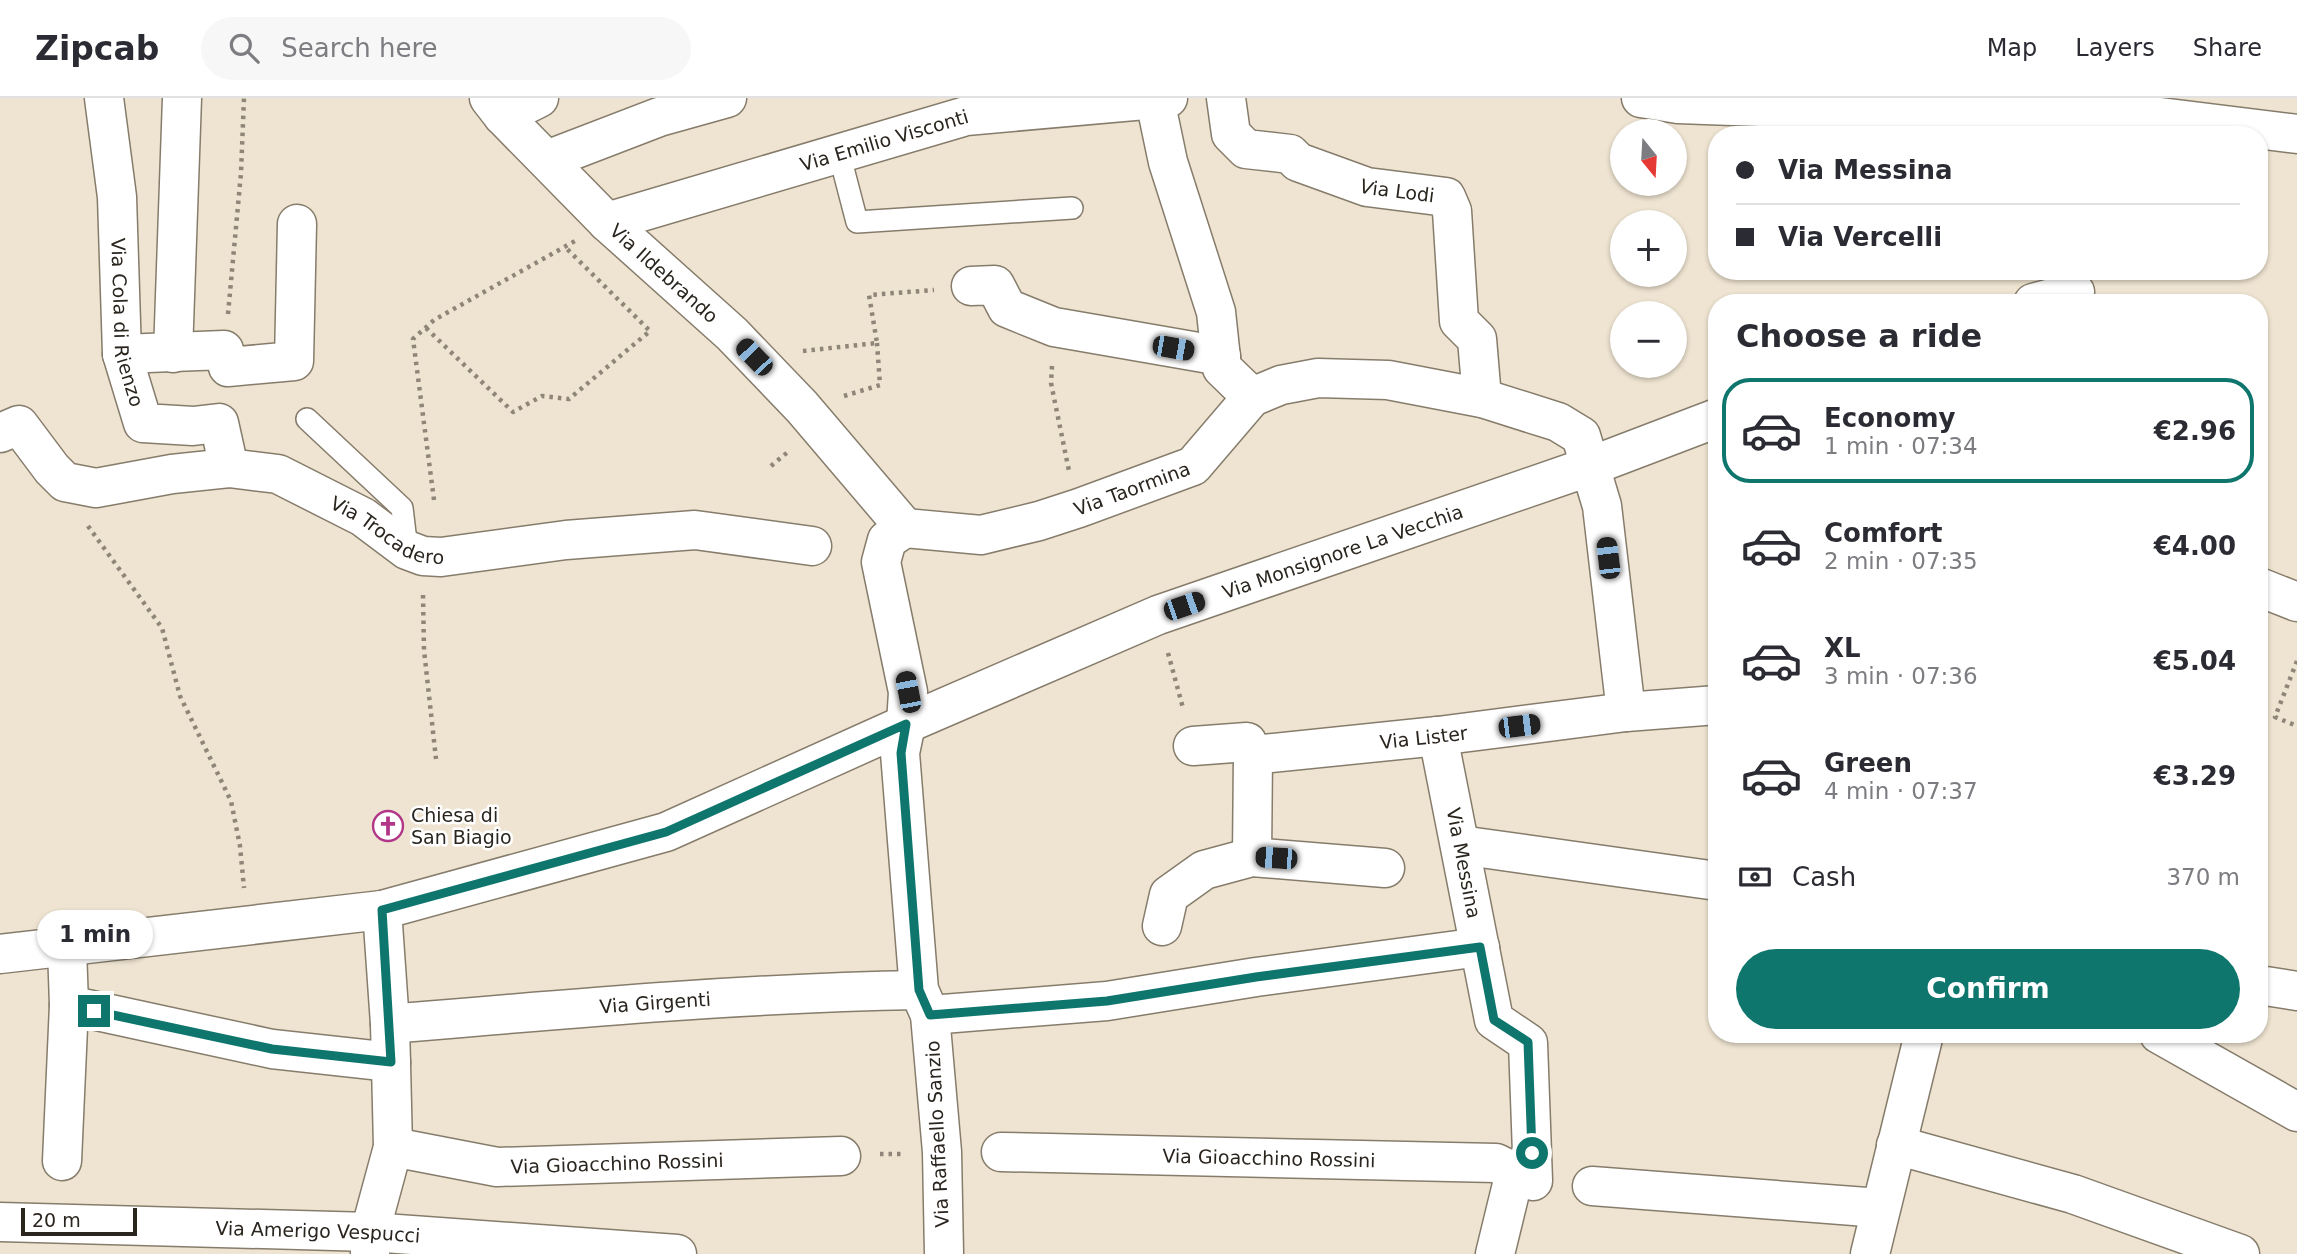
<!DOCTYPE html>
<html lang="en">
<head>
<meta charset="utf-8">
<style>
	body { margin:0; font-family:"DejaVu Sans",sans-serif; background:#f7f7f7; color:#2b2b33; height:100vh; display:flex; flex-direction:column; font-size:26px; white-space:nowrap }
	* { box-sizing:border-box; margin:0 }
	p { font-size:23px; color:#7c7c81 }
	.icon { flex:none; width:38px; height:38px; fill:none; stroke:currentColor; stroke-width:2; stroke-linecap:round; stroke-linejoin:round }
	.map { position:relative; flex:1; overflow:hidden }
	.details { position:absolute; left:1708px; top:196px; width:560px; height:749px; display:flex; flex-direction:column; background:#fff; border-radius:28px; box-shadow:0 2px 5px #0004 }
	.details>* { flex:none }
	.banner { position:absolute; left:1708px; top:28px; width:560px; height:154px; border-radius:28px; box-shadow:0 2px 5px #0004; display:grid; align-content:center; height:154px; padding:0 28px; background:#fff }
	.needle { width:46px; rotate:162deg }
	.controls { position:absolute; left:1610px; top:21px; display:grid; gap:14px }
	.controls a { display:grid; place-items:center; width:77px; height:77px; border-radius:50%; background:#fff; box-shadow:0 2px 5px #0004; font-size:35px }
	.scale { position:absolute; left:21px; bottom:18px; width:116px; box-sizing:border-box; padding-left:7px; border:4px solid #2a251e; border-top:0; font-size:19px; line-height:24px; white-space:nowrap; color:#2a251e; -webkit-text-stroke:5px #fff; paint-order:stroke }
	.end { position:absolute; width:32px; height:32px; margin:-16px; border:9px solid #0f766e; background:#fff; box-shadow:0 0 0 4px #fff }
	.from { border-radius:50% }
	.bubble { position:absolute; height:49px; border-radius:24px; background:#fff; box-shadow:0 2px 5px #0004; font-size:23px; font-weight:600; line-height:49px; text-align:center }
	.car { position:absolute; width:21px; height:42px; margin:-21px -10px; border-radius:9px; box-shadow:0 0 5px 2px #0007; background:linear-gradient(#222 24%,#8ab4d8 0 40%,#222 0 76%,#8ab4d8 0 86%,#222 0) }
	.banner b { display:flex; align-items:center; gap:24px; height:66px; font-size:26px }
	.banner b+b { border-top:2px solid #e1e1e2 }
	.banner i { width:18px; height:18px; background:#2b2b33 }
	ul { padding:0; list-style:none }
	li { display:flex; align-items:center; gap:21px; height:105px; margin:0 14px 10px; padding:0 14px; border:4px solid transparent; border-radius:28px }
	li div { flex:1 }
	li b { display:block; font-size:26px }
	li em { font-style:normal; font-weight:600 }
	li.selected { border-color:#0f766e }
	li>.icon { width:63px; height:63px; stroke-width:1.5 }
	h2 { padding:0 28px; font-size:32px; line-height:84px }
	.pay { display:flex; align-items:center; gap:18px; height:77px; padding:0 28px; font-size:26px }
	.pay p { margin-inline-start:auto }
	.cta { display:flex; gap:14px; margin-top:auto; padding:14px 28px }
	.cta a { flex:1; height:80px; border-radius:42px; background:#0f766e; color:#fff; font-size:28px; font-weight:600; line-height:80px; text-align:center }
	header { display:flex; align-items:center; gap:42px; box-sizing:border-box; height:98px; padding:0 35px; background:#fff; border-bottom:2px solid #e1e1e2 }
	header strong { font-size:33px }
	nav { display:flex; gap:38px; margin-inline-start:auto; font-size:24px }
	.search { width:490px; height:63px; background:#f7f7f7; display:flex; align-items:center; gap:18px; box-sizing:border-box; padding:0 24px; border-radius:38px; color:#7c7c81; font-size:26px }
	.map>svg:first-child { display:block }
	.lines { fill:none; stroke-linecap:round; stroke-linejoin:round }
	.lane-casing { stroke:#867c6b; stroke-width:24 }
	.street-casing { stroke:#867c6b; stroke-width:41 }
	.path { stroke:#8e8679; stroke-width:4.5; stroke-dasharray:3.5 5; stroke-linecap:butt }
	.lane { stroke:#fff; stroke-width:21 }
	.street { stroke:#fff; stroke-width:38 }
	.route { stroke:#0f766e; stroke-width:9 }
	.labels { text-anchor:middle; stroke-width:5; stroke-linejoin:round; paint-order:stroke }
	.street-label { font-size:19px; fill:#2a251e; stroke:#fff }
	.poi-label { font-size:19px; fill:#2a251e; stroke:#fff; text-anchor:start }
</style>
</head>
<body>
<header>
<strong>Zipcab</strong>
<div class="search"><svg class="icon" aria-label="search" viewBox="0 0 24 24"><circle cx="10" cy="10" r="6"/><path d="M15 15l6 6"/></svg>Search here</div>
<nav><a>Map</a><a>Layers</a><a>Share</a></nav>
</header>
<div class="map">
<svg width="2297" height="1156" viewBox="0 0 2297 1156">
	<rect width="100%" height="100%" fill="#efe4d1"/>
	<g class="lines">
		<!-- lane casing -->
		<g class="lane-casing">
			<path id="lane" d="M 839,55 L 857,124 L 1072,110
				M 307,321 L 402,410 L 407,452"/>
		</g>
		<!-- street casing -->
		<g class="street-casing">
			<g id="street">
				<path id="s1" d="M 104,0 L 117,99 L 122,256 L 143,325 L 193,328 L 219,325 L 229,370"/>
				<path id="s2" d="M 489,0 L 503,18 L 607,124 L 732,236 L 802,309 L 905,430"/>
				<path id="s3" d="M 1226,0 L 1231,36 L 1246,51 L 1290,56 L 1298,64 L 1367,89 L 1446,99 L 1452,113 L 1459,223 L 1477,241 L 1482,300"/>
				<path d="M 1641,0 L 1678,6 L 1784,10 L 2111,13 L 2297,36"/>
				<path d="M 1155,2 L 1168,64 L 1216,214 L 1222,270 L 1252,299"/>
				<path d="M 503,18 L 539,0"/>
				<path d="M 547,62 L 659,19 L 727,0"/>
				<path id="s4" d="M 607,124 L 966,18 L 1168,0"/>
				<path d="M 971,188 L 995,187 L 1007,210 L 1054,229 L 1221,258"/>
				<path d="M 2033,205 L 2075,194"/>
				<path d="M 173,255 L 182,0"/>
				<path d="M 122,256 L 224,252 L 228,269 L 294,263 L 297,126"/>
				<path id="s5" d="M 0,335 L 19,327 L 52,371 L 65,384 L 96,390 L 172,376 L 229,370 L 278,376 L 363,419 L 407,452 L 423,458 L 441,459 L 566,442 L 695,432 L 812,448"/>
				<path d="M 2259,489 L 2297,504"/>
				<path id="s6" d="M 1193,648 L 1247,644 L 1253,657 L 1438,638 L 1626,614 L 1717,607"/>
				<path d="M 1460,747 L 1717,783"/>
				<path d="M 1252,759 L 1253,657"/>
				<path d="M 1162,828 L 1169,797 L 1204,772 L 1252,759 L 1385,770"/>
				<path id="s7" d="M 0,856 L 382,812 L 666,734 L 906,626 L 1158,517 L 1591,368 L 1717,320"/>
				<path d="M 2259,887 L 2297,893"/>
				<path d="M 69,907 L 272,951 L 391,964"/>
				<path d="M 930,917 L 1107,903 L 1256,879 L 1480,849"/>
				<path id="s8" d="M 390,926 C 566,911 742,895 919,892"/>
				<path d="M 2159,936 L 2297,1014"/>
				<path d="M 1896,1047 L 2073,1096 L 2240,1156"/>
				<path id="s9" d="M 393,1049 L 497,1069 L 841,1058"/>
				<path id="s10" d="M 1001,1054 L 1496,1065 L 1533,1083 L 1528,945 L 1494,922 L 1438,638"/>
				<path d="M 62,1063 L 69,907 L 67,850"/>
				<path d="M 1592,1088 L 1880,1110"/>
				<path id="s11" d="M 0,1124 L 370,1134 L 677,1156"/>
				<path d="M 370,1156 L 370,1134 L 393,1049 L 390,926 L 382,812"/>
				<path id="s12" d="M 944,1156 L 942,1054 L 930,917 L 919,892 L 900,655 L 906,626 L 908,594 L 881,464 L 887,442 L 905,430 L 981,437 L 1039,423 L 1079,410 L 1193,368 L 1252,299 L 1281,287 L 1318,280 L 1388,282 L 1482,300 L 1558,324 L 1581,338 L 1602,408 L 1626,614"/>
				<path d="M 1495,1156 L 1515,1074"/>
				<path d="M 1870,1156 L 1924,936"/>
			</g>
		</g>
		<!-- path -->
		<path class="path" d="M 228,216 L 241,75 L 244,0
			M 426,230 L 513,314 L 542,298 L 569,301 L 650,233 L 565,149
			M 803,253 L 877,245 L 869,197 L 934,192
			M 1052,268 L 1051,285 L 1069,373
			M 844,298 L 880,287 L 877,245
			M 771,368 L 789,353
			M 434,402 L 413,241 L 434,222 L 575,143
			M 88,428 L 162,530 L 180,598 L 231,703 L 240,748 L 244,790
			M 423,497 L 424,552 L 436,661
			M 1168,555 L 1183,610
			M 2297,563 L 2275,619 L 2297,628
			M 880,1056 L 902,1056"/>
		<!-- lane -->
		<use href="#lane" class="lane"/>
		<!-- street -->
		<use href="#street" class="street"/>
	</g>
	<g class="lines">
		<!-- route -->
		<path class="route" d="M 94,913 L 272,951 L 391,964 L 382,812 L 666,734 L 906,626 L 901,655 L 919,892 L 930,917 L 1107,903 L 1256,879 L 1480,849 L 1494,922 L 1528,944 L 1532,1055"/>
	</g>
	<!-- icons -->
	<defs>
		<g id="church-ring" transform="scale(1.575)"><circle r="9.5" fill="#fff" stroke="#b13688" stroke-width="1.5"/><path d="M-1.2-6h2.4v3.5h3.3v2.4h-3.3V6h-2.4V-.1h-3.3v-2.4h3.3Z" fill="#b13688"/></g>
	</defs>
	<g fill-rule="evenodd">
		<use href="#church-ring" x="388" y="728"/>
	</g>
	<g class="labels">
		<!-- street labels -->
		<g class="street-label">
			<text dy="7" stroke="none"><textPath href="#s4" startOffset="289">Via Emilio Visconti</textPath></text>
			<text dy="7" stroke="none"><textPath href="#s3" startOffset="217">Via Lodi</textPath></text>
			<text dy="7" stroke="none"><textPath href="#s2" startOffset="248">Via Ildebrando</textPath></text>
			<text dy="7" stroke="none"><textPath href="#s1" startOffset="226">Via Cola di Rienzo</textPath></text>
			<text dy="7" stroke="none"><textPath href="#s12" startOffset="978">Via Taormina</textPath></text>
			<text dy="7" stroke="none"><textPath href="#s5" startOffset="434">Via Trocadero</textPath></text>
			<text dy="7" stroke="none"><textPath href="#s7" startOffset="1412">Via Monsignore La Vecchia</textPath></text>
			<text dy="7" stroke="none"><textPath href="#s6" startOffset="240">Via Lister</textPath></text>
			<text transform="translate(1464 765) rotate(79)" y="7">Via Messina</text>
			<text dy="7" stroke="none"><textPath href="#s8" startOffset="266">Via Girgenti</textPath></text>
			<text transform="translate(937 1036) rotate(-93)" y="7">Via Raffaello Sanzio</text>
			<text dy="7" stroke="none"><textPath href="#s10" startOffset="268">Via Gioacchino Rossini</textPath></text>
			<text dy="7" stroke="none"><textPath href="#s9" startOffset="226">Via Gioacchino Rossini</textPath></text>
			<text dy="7" stroke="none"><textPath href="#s11" startOffset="318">Via Amerigo Vespucci</textPath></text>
		</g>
		<!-- poi labels -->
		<g class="poi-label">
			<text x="411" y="724">Chiesa di<tspan x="411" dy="22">San Biagio</tspan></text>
		</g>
	</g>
</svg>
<div class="controls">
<a><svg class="needle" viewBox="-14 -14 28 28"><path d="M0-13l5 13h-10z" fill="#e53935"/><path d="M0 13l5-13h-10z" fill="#7c7c81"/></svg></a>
<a>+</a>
<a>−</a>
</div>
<div class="scale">20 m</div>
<i class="end from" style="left:1532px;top:1055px"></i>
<i class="end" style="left:94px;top:913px"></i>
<div class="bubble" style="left:37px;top:812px;width:116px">1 min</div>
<i class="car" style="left:1173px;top:250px;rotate:100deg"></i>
<i class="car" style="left:754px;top:259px;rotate:316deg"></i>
<i class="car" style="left:1608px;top:460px;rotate:353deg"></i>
<i class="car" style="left:1184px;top:508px;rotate:71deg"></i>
<i class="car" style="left:908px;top:594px;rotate:349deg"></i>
<i class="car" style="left:1519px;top:628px;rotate:83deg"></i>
<i class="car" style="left:1276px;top:760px;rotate:274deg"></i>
<div class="banner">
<b><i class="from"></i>Via Messina</b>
<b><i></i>Via Vercelli</b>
</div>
<section class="details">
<h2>Choose a ride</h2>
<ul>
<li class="selected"><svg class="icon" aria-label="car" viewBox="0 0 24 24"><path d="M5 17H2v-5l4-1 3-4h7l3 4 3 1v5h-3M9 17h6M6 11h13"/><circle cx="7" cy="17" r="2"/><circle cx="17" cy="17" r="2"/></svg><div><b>Economy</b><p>1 min · 07:34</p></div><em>€2.96</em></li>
<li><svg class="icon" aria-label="car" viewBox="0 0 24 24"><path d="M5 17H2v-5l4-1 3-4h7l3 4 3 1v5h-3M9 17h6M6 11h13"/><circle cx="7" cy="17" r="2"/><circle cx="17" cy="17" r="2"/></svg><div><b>Comfort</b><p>2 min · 07:35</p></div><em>€4.00</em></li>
<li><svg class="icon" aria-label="car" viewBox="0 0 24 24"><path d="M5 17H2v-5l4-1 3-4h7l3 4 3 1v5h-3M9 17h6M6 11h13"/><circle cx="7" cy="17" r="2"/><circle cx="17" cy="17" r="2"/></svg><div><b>XL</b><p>3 min · 07:36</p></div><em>€5.04</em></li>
<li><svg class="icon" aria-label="car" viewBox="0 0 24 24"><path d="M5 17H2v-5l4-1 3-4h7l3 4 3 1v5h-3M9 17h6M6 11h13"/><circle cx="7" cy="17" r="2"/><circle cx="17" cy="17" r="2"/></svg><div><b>Green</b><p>4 min · 07:37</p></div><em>€3.29</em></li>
</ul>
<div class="pay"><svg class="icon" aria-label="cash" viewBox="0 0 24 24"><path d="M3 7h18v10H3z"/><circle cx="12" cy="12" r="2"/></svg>Cash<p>370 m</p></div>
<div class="cta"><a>Confirm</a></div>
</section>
</div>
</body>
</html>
